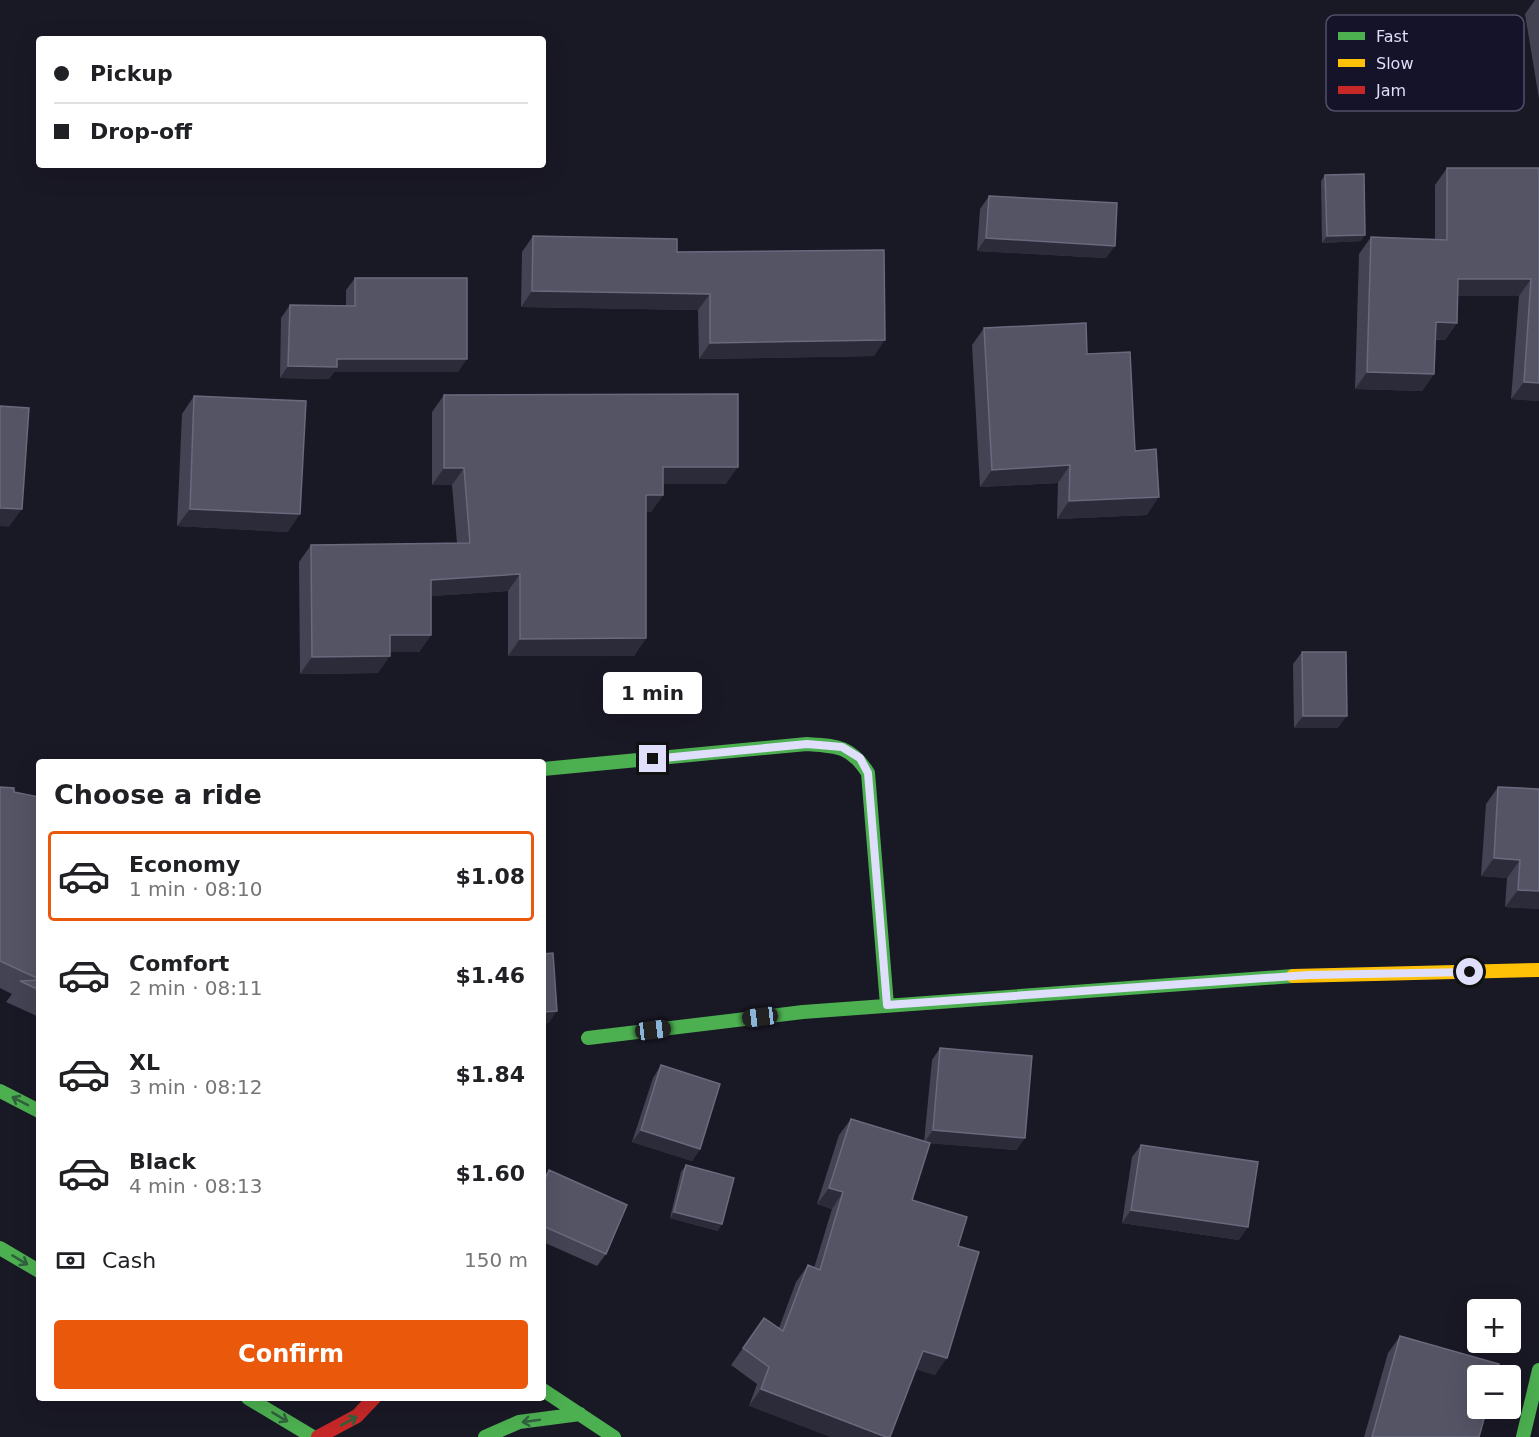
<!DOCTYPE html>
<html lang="en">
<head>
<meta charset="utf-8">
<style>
	body { margin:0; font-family:"DejaVu Sans",sans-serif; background:#f2f2f2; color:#202124; height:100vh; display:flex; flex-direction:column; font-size:22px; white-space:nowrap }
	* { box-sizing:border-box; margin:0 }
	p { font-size:20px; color:#757577 }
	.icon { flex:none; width:33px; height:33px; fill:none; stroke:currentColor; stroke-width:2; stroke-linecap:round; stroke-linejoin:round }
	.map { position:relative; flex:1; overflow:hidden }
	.drawer { position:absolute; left:36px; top:759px; width:510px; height:642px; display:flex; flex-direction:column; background:#fff; border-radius:6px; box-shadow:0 6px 24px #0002 }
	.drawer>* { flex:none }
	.hud { position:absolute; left:36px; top:36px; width:510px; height:132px; border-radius:6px; box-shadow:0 6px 24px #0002; display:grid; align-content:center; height:132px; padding:0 18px; background:#fff }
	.buttons { position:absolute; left:1467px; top:1299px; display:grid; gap:12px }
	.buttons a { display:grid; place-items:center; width:54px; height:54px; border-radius:6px; background:#fff; box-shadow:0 6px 24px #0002; font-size:30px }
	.end { position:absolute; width:27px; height:27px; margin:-14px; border:8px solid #dfdffc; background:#111; box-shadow:0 0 0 3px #111 }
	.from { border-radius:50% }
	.bubble { position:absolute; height:42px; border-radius:6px; background:#fff; box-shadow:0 6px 24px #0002; font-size:20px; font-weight:800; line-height:42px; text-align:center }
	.car { position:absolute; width:18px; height:36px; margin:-18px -9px; border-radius:8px; box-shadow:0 0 4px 2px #0007; background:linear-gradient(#222 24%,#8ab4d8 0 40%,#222 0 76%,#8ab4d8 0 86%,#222 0) }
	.hud b { display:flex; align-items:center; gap:21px; height:57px; font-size:22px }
	.hud b+b { border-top:2px solid #e0e0e0 }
	.hud i { width:15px; height:15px; background:#202124 }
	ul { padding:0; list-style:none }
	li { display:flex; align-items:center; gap:18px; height:90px; margin:0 12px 9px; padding:0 6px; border:3px solid transparent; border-radius:6px }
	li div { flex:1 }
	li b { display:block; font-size:22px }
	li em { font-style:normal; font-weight:800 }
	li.selected { border-color:#ea580c }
	li>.icon { width:54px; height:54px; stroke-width:1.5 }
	h2 { padding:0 18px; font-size:27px; line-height:72px }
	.pay { display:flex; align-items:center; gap:15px; height:66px; padding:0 18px; font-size:22px }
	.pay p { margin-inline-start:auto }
	.cta { display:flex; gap:12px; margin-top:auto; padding:12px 18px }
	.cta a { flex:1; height:69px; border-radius:6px; background:#ea580c; color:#fff; font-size:24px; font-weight:800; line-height:69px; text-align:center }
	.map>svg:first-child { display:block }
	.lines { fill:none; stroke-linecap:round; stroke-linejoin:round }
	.fast { stroke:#4caf50; stroke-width:14 }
	.slow { stroke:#ffc107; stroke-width:14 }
	.jam { stroke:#c62828; stroke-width:14 }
	.wall { fill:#444353 }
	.shaded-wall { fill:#2c2b39 }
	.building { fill:#545465; stroke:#6a697d; stroke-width:1.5 }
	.oneway { stroke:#30613d }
	.route { stroke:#dfdffc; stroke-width:8 }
	.key { fill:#15132a; stroke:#525069; stroke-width:1.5 }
	.key-label { font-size:16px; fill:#dfdffc }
</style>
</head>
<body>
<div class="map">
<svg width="1539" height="1437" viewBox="0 0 1539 1437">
	<rect width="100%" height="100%" fill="#191825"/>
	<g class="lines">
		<!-- fast -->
		<path class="fast" d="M 543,769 L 807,744 C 837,746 851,746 868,773 L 887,1005
			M 588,1038 L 803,1012 L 1293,976
			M 0,1091 L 39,1111
			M 0,1248 L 39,1271
			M 543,1390 L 614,1437
			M 248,1398 L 313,1437
			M 485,1437 L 519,1422 L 580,1414
			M 1523,1437 L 1539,1370"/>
		<!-- slow -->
		<path class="slow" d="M 1293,976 L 1539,970"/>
		<!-- jam -->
		<path class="jam" d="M 318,1437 L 357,1416 L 374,1398"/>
	</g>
	<!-- wall -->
	<path class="wall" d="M 1535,0 L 1539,0 L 1539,99 L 1525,14 Z
		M 1447,168 L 1539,168 L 1539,401 L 1511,399 L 1519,296 L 1458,296 L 1457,323 L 1445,340 L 1435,340 L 1434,374 L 1422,391 L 1355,389 L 1359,254 L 1371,237 L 1435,239 L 1435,185 Z
		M 1325,175 L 1361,241 L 1322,243 L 1321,181 Z
		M 989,196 L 1106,258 L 977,251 L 980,209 Z
		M 533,236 L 677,252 L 874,356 L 699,359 L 698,310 L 521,307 L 522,252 Z
		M 355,278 L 458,372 L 334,372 L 329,379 L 280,378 L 281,318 L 290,305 L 346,306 L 346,290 Z
		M 984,328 L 1087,354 L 1135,451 L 1147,515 L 1057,519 L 1058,483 L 980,487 L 972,345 Z
		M 444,395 L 726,484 L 663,484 L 663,495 L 651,512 L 646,512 L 646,638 L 634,656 L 508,656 L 508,591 L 431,596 L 431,635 L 419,652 L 390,652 L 378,673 L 300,674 L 299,562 L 311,545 L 457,543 L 452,485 L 432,485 L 432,412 Z
		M 194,396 L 288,532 L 177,526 L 182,414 Z
		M 1302,652 L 1338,728 L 1294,728 L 1293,664 Z
		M 0,787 L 14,792 L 39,797 L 39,1017 L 6,1002 L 12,994 L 0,988 Z
		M 1498,787 L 1539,909 L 1505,907 L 1507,878 L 1481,876 L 1486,804 Z
		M 940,1048 L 1025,1138 L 1016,1150 L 930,1143 L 912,1200 L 958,1246 L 935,1375 L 916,1369 L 749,1406 L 757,1384 L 731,1365 L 764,1318 L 779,1328 L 796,1282 L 808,1265 L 814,1268 L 832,1209 L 817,1204 L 839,1135 L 851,1119 L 924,1142 L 932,1060 Z
		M 661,1065 L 700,1149 L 692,1161 L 632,1142 L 653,1078 Z
		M 1141,1145 L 1239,1240 L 1122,1223 L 1132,1157 Z
		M 686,1165 L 718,1231 L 670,1218 L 681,1172 Z
		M 549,1170 L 606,1254 L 597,1266 L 543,1242 L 543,1178 Z
		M 1400,1336 L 1479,1437 L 1364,1437 L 1388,1353 Z"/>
	<!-- shaded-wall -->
	<path class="shaded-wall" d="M 1365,235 L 1361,241 L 1322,243 L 1327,236 Z
		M 986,238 L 1115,246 L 1106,258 L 977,251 Z
		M 1458,279 L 1531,279 L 1519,296 L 1446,296 Z
		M 532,291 L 710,294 L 698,310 L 521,307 Z
		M 1436,322 L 1457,323 L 1445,340 L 1424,339 Z
		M 885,340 L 874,356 L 699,359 L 710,343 Z
		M 337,359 L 467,359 L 458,372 L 334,372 L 329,379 L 280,378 L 288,366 Z
		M 1367,372 L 1434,374 L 1422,391 L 1355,389 Z
		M 1524,382 L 1539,383 L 1539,401 L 1511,399 Z
		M 1070,465 L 1058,483 L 980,487 L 992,470 Z
		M 663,467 L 738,467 L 726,484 L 651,484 Z
		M 444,468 L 464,468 L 452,485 L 432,485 Z
		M 646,495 L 663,495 L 651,512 L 634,512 Z
		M 1159,497 L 1147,515 L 1057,519 L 1069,501 Z
		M 0,508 L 22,509 L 9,527 L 0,526 Z
		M 190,509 L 300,514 L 288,532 L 177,526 Z
		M 520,574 L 508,591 L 419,597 L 431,580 Z
		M 390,635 L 431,635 L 419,652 L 378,652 Z
		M 646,638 L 634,656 L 508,656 L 520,639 Z
		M 390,656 L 378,673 L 300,674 L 312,657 Z
		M 1303,716 L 1347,716 L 1338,728 L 1294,728 Z
		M 1494,858 L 1520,860 L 1507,878 L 1481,876 Z
		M 1518,890 L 1539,891 L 1539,909 L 1505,907 Z
		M 557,1011 L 549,1023 L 543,1024 L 543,1012 Z
		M 641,1130 L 700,1149 L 692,1161 L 632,1142 Z
		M 933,1130 L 1025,1138 L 1016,1150 L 924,1143 Z
		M 829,1188 L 843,1192 L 832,1209 L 817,1204 Z
		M 1131,1210 L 1248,1227 L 1239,1240 L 1122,1223 Z
		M 674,1212 L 722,1224 L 718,1231 L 670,1218 Z
		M 923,1351 L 947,1358 L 935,1375 L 911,1368 Z
		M 761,1389 L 886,1437 L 830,1437 L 749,1406 Z"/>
	<!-- building -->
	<path class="building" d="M 1447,168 L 1539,168 L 1539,383 L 1524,382 L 1531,279 L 1458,279 L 1457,323 L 1436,322 L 1434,374 L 1367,372 L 1371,237 L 1447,240 Z
		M 1364,174 L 1365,235 L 1327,236 L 1325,175 Z
		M 989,196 L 1117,203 L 1115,246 L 986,238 Z
		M 533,236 L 677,239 L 677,252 L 884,250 L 885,340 L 710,343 L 710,294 L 532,291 Z
		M 355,278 L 467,278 L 467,359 L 337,359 L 337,367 L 288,366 L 290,305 L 355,306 Z
		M 1086,323 L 1087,354 L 1130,352 L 1135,451 L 1156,449 L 1159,497 L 1069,501 L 1070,465 L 992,470 L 984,328 Z
		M 738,394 L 738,467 L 663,467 L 663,495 L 646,495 L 646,638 L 520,639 L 520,574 L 431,580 L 431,635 L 390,635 L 390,656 L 312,657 L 311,545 L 470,543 L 464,468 L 444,468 L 444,395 Z
		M 194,396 L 306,401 L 300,514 L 190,509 Z
		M 0,406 L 29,408 L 22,509 L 0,508 Z
		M 1302,652 L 1346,652 L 1347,716 L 1303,716 Z
		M 0,787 L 14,788 L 14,792 L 39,797 L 39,979 L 0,961 Z
		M 1498,787 L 1539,789 L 1539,891 L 1518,890 L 1520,860 L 1494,858 Z
		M 553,953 L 557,1011 L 543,1012 L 543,954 Z
		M 39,980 L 39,990 L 20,981 Z
		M 940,1048 L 1032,1056 L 1025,1138 L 933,1130 Z
		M 661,1065 L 720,1084 L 700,1149 L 641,1130 Z
		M 851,1119 L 930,1143 L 912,1200 L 967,1217 L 958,1246 L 979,1252 L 947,1358 L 923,1351 L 890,1437 L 886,1437 L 761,1389 L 769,1367 L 743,1348 L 764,1318 L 783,1331 L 808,1265 L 820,1270 L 843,1192 L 829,1188 Z
		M 1141,1145 L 1258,1162 L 1248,1227 L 1131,1210 Z
		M 686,1165 L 734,1178 L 722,1224 L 674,1212 Z
		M 549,1170 L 627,1205 L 606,1254 L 543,1226 L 543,1184 Z
		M 1400,1336 L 1499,1364 L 1496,1376 L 1478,1376 L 1478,1408 L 1487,1408 L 1479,1437 L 1372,1437 Z"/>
	<!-- one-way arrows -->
	<defs><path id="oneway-shaft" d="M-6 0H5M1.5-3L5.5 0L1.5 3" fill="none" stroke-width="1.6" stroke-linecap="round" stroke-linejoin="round" transform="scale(1.5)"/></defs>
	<g class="oneway">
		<use href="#oneway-shaft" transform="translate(20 1101) rotate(-153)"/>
		<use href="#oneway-shaft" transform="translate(20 1260) rotate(31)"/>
		<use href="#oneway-shaft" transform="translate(280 1417) rotate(31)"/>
		<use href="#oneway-shaft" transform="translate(349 1421) rotate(-29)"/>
		<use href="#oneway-shaft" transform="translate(531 1421) rotate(172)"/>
	</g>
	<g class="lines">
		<!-- route -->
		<path class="route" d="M 653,759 L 807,744 L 842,747 L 860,758 L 868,773 L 887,1005 L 1308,975 L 1470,972"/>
	</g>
	<!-- legend -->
	<rect x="1326" y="15" width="198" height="96" rx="9" class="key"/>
	<rect x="1338" y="32" width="27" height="8" fill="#4caf50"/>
	<rect x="1338" y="59" width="27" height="8" fill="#ffc107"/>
	<rect x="1338" y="86" width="27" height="8" fill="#c62828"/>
	<g class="key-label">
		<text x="1376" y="42">Fast</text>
		<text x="1376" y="69">Slow</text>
		<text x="1376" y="96">Jam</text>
	</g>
</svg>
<div class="buttons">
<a>+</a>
<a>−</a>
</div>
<i class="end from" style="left:1470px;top:972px"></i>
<i class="end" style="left:653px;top:759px"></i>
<div class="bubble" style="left:603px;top:672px;width:99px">1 min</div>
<i class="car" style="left:760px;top:1017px;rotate:263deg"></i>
<i class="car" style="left:653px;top:1030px;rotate:83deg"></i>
<div class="hud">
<b><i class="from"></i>Pickup</b>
<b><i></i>Drop-off</b>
</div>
<section class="drawer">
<h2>Choose a ride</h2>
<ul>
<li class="selected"><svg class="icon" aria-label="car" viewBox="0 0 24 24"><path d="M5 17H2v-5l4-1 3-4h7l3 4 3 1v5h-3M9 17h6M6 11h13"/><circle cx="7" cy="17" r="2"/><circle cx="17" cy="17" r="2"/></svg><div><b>Economy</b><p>1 min · 08:10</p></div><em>$1.08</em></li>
<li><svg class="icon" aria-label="car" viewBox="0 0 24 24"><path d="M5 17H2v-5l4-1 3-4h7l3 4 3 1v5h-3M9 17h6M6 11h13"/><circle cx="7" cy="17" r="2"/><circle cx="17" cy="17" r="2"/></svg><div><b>Comfort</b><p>2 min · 08:11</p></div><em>$1.46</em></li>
<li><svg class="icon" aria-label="car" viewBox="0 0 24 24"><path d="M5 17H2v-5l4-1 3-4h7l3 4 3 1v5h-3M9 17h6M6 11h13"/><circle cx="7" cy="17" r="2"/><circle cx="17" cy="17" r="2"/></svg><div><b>XL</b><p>3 min · 08:12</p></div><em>$1.84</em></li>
<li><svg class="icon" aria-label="car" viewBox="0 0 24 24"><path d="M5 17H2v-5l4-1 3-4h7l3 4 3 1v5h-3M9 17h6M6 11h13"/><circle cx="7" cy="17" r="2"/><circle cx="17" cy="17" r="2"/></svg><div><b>Black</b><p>4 min · 08:13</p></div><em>$1.60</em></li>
</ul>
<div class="pay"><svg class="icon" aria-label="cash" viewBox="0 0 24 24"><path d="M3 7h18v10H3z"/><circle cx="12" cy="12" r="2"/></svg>Cash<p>150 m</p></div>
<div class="cta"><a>Confirm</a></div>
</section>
</div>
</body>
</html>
